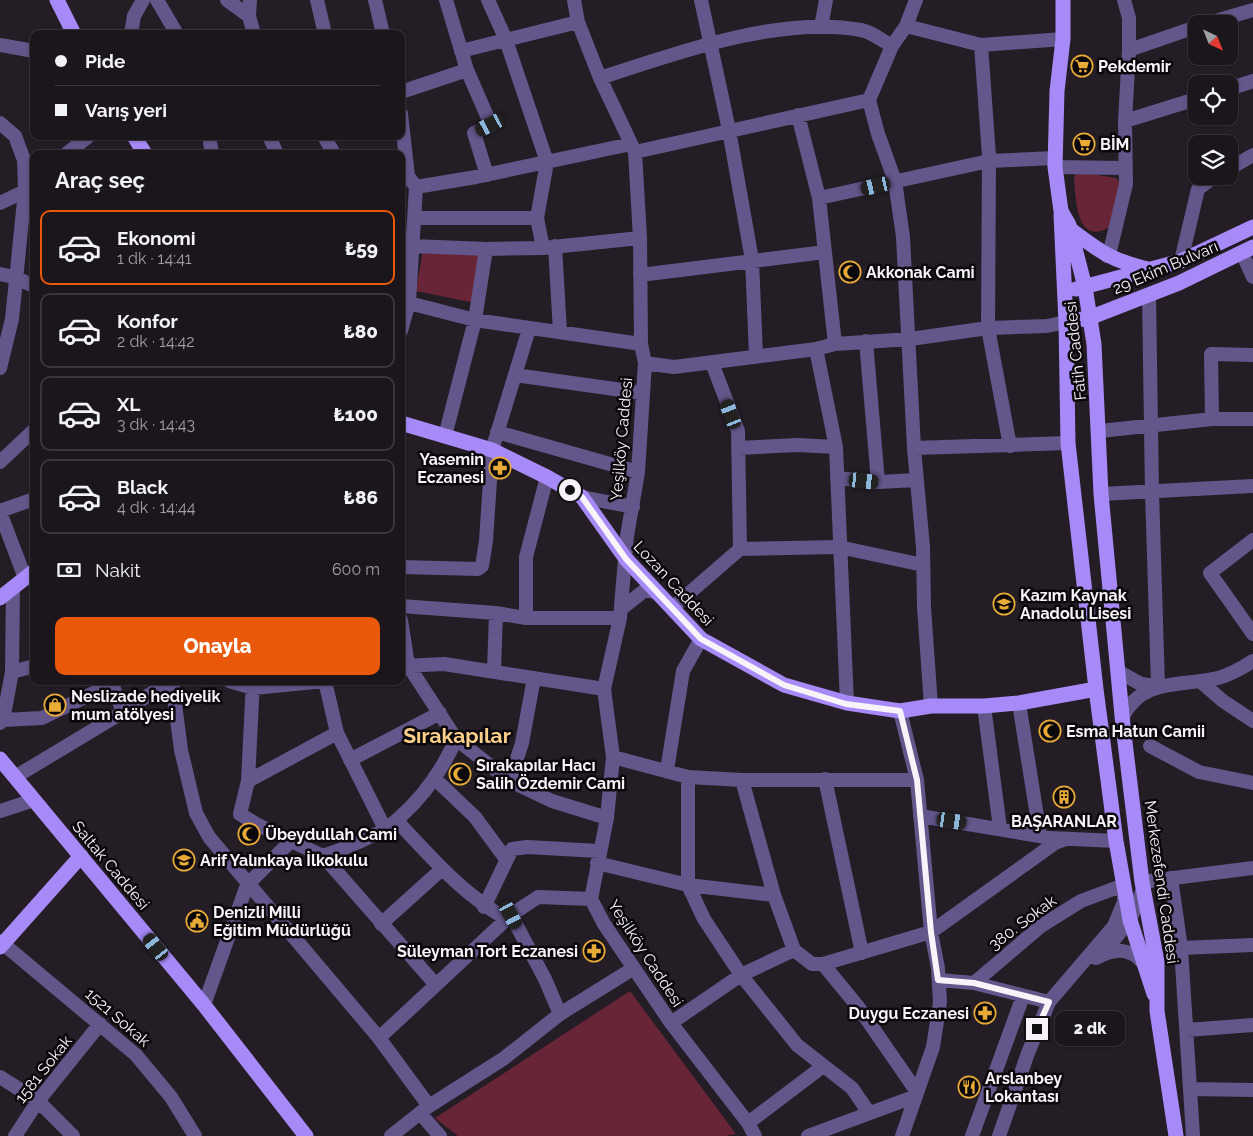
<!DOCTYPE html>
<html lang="tr">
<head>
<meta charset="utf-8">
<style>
	body { margin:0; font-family:Raleway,sans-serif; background:#241f25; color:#f1f3f6; height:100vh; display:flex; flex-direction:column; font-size:19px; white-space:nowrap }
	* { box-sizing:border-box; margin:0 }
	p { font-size:16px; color:#a09fa3 }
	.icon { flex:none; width:28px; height:28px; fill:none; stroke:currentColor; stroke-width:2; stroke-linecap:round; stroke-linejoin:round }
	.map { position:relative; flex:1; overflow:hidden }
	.side { position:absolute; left:30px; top:150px; width:375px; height:535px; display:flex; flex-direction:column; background:#1b161c; border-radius:10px; box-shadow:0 1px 4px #0004,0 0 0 1px #39353b }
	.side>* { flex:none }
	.guide { position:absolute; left:30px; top:30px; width:375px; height:110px; border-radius:10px; box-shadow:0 1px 4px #0004,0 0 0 1px #39353b; display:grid; align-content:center; height:110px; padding:0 25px; background:#1b161c }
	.needle { width:32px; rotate:137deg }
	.controls { position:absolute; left:1188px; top:15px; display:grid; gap:10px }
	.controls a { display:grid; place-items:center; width:50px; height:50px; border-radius:10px; background:#1b161c; box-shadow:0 1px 4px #0004,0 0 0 1px #39353b; font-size:25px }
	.end { position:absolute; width:22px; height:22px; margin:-11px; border:6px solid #f8f3f9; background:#111; box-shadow:0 0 0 2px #111 }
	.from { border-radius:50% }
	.bubble { position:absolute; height:35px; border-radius:10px; background:#1b161c; box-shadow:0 1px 4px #0004,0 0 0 1px #39353b; font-size:16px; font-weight:800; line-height:35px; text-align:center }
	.car { position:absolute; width:15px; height:30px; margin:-15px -8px; border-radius:6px; box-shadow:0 0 4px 1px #0007; background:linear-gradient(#222 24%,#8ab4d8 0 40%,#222 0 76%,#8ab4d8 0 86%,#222 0) }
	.guide b { display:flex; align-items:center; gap:18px; height:48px; font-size:19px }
	.guide b+b { border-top:1px solid #39353b }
	.guide i { width:12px; height:12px; background:#f1f3f6 }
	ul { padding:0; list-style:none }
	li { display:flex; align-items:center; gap:15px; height:75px; margin:0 10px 8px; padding:0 15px; border:2px solid #39353b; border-radius:10px }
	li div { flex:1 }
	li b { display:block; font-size:19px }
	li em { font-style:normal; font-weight:800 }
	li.selected { border-color:#ea580c }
	li>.icon { width:45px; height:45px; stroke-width:1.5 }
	h2 { padding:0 25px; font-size:22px; line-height:60px }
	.pay { display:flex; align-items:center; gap:12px; height:55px; padding:0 25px; font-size:19px }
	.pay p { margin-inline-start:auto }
	.primary-button { display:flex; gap:10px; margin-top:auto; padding:10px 25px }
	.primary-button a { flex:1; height:58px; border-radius:10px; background:#ea580c; color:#fff; font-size:20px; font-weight:800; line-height:58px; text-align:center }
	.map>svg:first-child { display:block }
	.green { fill:#682537 }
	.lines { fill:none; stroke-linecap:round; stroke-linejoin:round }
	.minor { stroke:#63568a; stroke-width:14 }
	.major { stroke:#a78af8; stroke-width:15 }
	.route { stroke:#f8f3f9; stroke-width:6 }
	.labels { text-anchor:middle; stroke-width:5; stroke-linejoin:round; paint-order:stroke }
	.poi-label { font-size:16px; font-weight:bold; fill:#f8f3f9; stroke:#0b080c; text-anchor:start }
	.street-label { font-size:16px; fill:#f8f3f9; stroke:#0b080c }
	.district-label { font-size:21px; font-weight:bold; fill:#fcd08b; stroke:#0b080c }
</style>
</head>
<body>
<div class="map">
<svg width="1253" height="1136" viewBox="0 0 1253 1136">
	<rect width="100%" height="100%" fill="#241d26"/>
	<!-- green -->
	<path class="green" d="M 1079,172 L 1116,178 L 1120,183 L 1110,227 C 1075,247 1076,198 1074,176 Z
		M 423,249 L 482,250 L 475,303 L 416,291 Z
		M 630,991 L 736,1134 L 725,1136 L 458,1136 L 435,1118 Z"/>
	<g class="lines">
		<!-- minor -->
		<path class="minor" d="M 157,0 L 177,34
			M 227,0 L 249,16
			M 250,0 L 249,16 L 254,34
			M 317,0 L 325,34
			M 375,0 L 383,34
			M 446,0 L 467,70 L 491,125 L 474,133 L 487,175
			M 488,0 L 506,40 L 547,162 L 537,218 L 543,248
			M 574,0 L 578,22 L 600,78 L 635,152 L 640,238 L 641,344 L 645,363 L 638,472 L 627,536 L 620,618 L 604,689 L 613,757 L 607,818 L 591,899 L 604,924 L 671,1023 L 748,1123 L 755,1136
			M 701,0 L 729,130 L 752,260 L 756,355
			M 1205,24 L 1253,10
			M 906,26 L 981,45 L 1063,39
			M 821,27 L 826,0
			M 131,34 L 134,16 L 143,0
			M 0,45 L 34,51
			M 981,45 L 989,156 L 988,328 L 1010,446
			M 1129,50 L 1196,27
			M 461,51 L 578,22
			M 600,78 C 677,53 780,15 861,30 C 872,32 883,41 892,46
			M 1229,89 L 1253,81
			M 401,92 L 467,70
			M 869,100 L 878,134 L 895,181 L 903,237 L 914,448 L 923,547 L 924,607 L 931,706
			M 401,114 L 408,176 L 416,187 L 409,302 L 401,331
			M 798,115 L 819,198 L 835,344
			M 1125,121 L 1196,99
			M 0,123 L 15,136 L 24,160 L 25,191 L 12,319 L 0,368
			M 209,136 L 212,154
			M 269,136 L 277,154
			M 324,136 L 334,154
			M 635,152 L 869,100 L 892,46 L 906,26 L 916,0
			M 66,154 L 89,136
			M 1055,167 L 1125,168
			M 1229,169 L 1253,155
			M 416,187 L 476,177 L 631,144
			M 819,198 L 989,161 L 1055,158
			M 0,203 L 25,191
			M 416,218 L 537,218
			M 413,246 L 486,249 L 543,248 L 640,238
			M 555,246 L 560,332
			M 1242,253 L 1253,277
			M 1107,256 L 1111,247 L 1126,184 L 1125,121 L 1129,50 L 1129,18 L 1124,0
			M 1181,261 L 1198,189 L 1215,176
			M 0,274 L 14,277 L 34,286
			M 640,275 L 825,252
			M 1149,295 L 1152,492 L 1158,686
			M 401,301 L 475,320 L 641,344
			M 866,341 L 878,482
			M 816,349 L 836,447 L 847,703
			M 645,363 L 674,367 L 816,349 L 835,344 L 910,339 L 988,328 L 1047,326 L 1066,322
			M 712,363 L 738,431 L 740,549
			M 515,375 L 643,393
			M 1212,419 L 1211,354 L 1253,355
			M 1100,431 L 1212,419 L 1253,419
			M 497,432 L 638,472
			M 445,436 L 475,320 L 486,249
			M 738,448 L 797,445 L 836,447
			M 914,448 L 1068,443
			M 0,462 L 34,430
			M 837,478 L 878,482 L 917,480
			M 1101,494 L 1253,486
			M 582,497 L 633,507
			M 0,511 L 34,499
			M 0,512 L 25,578
			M 1253,540 L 1210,573 L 1253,634
			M 401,567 L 478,569 L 482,566 L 486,541 L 492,450 L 529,329
			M 401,606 L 496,613 L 526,618 L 620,618
			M 672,608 L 740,549 L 839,547 L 923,565
			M 621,609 L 645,590 L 658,593
			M 526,618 L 526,557 L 547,477
			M 401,620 L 408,665 L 456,739 L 510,781 L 552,801 L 607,818
			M 402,666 L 444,664 L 604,689
			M 494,671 L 496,613
			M 12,672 L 34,666
			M 1119,672 L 1141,684 L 1157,686
			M 111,681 L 123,712
			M 172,681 L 181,750 L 196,813 L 209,837 L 379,1038 L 429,1106
			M 229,681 L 253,688 L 325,681
			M 253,681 L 248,781 L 240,814 L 256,824 L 291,841
			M 325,681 L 337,733 L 384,827
			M 1200,681 L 1223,701 L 1253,721
			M 1019,703 L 1040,835
			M 984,706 L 1000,828
			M 900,711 L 917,780 L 931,932 L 938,968 L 940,1002 L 933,1047 L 902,1136
			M 1122,718 C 1142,677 1180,687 1218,678 C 1230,675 1242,668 1253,661
			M 3,720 L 42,718 L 112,684
			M 0,723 L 3,720 L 12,672 L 13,587
			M 1150,746 L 1199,772 L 1253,783
			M 613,757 L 688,777 L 742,780 L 917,780
			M 350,760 L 440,713
			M 667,770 L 683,671 L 701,639
			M 15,777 L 123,712 L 170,681
			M 688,777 L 688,885 L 704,919 L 741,975 L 797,1045 L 852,1088 L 869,1113
			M 434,778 L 475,817 L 506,859
			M 825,779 L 862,953
			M 742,780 L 774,895 L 794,950 L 812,964 L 823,964 L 931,932 L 1055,843 L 1066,839
			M 248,781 L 337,733
			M 510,781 L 522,743 L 534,678
			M 0,811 L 34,800
			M 920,816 L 1051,838 L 1116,841
			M 397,821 C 431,857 463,895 507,919
			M 323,856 L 436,985
			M 597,863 L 688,885 L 774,895
			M 1171,878 L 1181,948 L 1193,1136
			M 1142,882 L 1253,868
			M 484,907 L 512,849 L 527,847 L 599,851
			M 511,915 L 545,979 L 560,1014
			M 381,924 L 442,869
			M 0,941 L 136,1055 L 171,1097 L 195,1136
			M 1107,948 L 1130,920 L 1144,887
			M 1181,948 L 1253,945
			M 1096,958 C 1115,948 1130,947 1144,964
			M 823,964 L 859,1008 L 917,1092
			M 939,980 L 974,983 L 1049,1002
			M 974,983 L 1041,926 L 1081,901 L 1124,885 L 1124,902 L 1114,926 L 1049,1002 L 1028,1053 L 999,1136
			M 204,1005 L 247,885 L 291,841 L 323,856 C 344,849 382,834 398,819 C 423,797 443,769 456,739
			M 671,1023 L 741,975 L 794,950
			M 1187,1030 L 1253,1025
			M 379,1038 L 511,915 L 538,897 L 591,899
			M 0,1077 L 38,1101 L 73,1136
			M 1191,1089 L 1253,1090
			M 420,1113 L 440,1136
			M 748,1123 L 822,1067
			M 15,1136 L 38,1101 L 100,1024
			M 391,1136 L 429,1106 L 503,1059 L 560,1014 L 634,968
			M 808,1136 L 916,1096
			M 972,1136 L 1023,996"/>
		<!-- major -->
		<path class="major" d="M 57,0 L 74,34
			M 1063,0 L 1063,39 L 1057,91 L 1055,167 L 1061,211 L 1069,225 L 1085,287 L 1094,344 L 1101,494 L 1123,726 L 1142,882 L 1157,962 L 1157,1011 L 1176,1136
			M 134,136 L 145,154
			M 1061,215 L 1066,322 L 1068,443 L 1096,689 L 1116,841 L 1130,920 L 1154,994
			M 1070,229 C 1101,252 1110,260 1148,269
			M 1076,289 L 1181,261 L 1253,227
			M 1066,322 L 1089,318 L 1179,283 L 1253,247
			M 401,423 L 492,450 L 547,477 L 582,497 L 626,559 L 701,639 L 784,685 L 847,703 L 900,711 L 931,706 L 984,706 L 1019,703 L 1096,689
			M 0,598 L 34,571
			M 0,759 L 204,1005 L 306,1136
			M 0,947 L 81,856"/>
	</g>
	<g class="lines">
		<!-- route -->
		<path class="route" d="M 570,490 L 582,497 L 626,559 L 701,639 L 784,685 L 846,704 L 900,711 L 917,780 L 931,932 L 938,980 L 974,983 L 1049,1002 L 1037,1029"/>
	</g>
	<!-- icons -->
	<defs>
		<g id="supermarket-ring" transform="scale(1.125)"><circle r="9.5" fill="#0b080c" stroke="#e9ab38" stroke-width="1.5"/><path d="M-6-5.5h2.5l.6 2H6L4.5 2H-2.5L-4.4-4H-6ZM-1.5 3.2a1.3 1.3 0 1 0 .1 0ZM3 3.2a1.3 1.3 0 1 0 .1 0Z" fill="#e9ab38"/></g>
		<g id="mosque-ring" transform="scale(1.125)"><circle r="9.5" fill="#0b080c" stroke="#e9ab38" stroke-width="1.5"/><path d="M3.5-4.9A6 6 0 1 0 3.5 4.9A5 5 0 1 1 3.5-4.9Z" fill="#e9ab38"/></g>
		<g id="pharmacy-ring" transform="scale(1.125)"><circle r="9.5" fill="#0b080c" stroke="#e9ab38" stroke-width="1.5"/><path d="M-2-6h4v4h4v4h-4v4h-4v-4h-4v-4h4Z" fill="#e9ab38"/></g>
		<g id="school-ring" transform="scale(1.125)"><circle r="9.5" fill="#0b080c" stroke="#e9ab38" stroke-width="1.5"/><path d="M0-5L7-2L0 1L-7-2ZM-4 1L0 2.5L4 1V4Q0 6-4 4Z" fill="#e9ab38"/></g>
		<g id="shop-ring" transform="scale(1.125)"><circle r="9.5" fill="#0b080c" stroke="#e9ab38" stroke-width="1.5"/><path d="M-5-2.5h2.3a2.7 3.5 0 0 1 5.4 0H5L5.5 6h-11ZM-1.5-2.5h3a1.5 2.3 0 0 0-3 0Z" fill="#e9ab38"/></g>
		<g id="building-ring" transform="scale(1.125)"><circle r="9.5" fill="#0b080c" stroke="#e9ab38" stroke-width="1.5"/><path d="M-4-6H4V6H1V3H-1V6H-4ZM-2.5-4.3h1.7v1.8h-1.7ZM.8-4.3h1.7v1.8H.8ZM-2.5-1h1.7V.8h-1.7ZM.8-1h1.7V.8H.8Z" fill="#e9ab38"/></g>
		<g id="civic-ring" transform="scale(1.125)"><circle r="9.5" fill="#0b080c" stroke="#e9ab38" stroke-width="1.5"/><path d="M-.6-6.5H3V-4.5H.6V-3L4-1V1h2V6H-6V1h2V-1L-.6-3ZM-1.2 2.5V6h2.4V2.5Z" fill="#e9ab38"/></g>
		<g id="restaurant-ring" transform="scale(1.125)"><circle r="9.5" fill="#0b080c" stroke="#e9ab38" stroke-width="1.5"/><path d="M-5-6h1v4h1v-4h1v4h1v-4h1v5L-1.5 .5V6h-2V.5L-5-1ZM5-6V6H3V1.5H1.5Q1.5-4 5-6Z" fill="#e9ab38"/></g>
	</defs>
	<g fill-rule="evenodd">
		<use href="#supermarket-ring" x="1082" y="66"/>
		<use href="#supermarket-ring" x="1084" y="144"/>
		<use href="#mosque-ring" x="850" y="272"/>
		<use href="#pharmacy-ring" x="500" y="468"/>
		<use href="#school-ring" x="1004" y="604"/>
		<use href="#shop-ring" x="55" y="705"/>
		<use href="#mosque-ring" x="1050" y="731"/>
		<use href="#mosque-ring" x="460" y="774"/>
		<use href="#building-ring" x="1064" y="797"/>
		<use href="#mosque-ring" x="249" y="834"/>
		<use href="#school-ring" x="184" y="860"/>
		<use href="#civic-ring" x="197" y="921"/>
		<use href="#pharmacy-ring" x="594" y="951"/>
		<use href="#pharmacy-ring" x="985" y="1013"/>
		<use href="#restaurant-ring" x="969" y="1087"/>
	</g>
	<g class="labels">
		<!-- poi labels -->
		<g class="poi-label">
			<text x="1098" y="72">Pekdemir</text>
			<text x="1100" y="150">BİM</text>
			<text x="866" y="278">Akkonak Cami</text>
			<text x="484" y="465" text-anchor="end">Yasemin<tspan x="484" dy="18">Eczanesi</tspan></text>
			<text x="1020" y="601">Kazım Kaynak<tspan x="1020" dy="18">Anadolu Lisesi</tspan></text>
			<text x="71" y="702">Neslizade hediyelik<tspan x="71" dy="18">mum atölyesi</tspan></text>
			<text x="1066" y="737">Esma Hatun Camii</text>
			<text x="476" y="771">Sırakapılar Hacı<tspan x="476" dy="18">Salih Özdemir Cami</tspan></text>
			<text x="1064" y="827" text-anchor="middle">BAŞARANLAR</text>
			<text x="265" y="840">Übeydullah Cami</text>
			<text x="200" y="866">Arif Yalınkaya İlkokulu</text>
			<text x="213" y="918">Denizli Milli<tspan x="213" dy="18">Eğitim Müdürlüğü</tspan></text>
			<text x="578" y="957" text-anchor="end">Süleyman Tort Eczanesi</text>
			<text x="969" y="1019" text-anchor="end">Duygu Eczanesi</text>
			<text x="985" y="1084">Arslanbey<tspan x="985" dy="18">Lokantası</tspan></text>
		</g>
		<!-- street labels -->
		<g class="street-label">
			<text transform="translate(1165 267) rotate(-23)" y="6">29 Ekim Bulvarı</text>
			<text transform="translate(1075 351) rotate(-96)" y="6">Fatih Caddesi</text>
			<text transform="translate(621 439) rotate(-85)" y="6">Yeşilköy Caddesi</text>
			<text transform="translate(674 583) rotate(47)" y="6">Lozan Caddesi</text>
			<text transform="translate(111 865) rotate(50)" y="6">Saltak Caddesi</text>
			<text transform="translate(1162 882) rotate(82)" y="6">Merkezefendi Caddesi</text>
			<text transform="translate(1022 922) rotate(-37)" y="6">380. Sokak</text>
			<text transform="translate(646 953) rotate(57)" y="6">Yeşilköy Caddesi</text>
			<text transform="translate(118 1017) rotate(41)" y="6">1521 Sokak</text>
			<text transform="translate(43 1069) rotate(-52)" y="6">1581 Sokak</text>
		</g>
		<!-- district labels -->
		<g class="district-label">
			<text x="457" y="743">Sırakapılar</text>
		</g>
	</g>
</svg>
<div class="controls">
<a><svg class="needle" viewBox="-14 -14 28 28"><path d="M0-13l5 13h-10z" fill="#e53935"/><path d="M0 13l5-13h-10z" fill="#a09fa3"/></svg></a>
<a><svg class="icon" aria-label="locate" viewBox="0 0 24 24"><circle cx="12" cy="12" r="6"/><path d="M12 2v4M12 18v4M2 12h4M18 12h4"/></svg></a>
<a><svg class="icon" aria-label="layers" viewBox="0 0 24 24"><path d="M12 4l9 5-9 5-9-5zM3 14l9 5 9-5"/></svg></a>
</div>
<i class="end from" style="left:570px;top:490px"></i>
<i class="end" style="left:1037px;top:1029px"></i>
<div class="bubble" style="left:1055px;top:1011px;width:70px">2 dk</div>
<i class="car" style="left:490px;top:125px;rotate:243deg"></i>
<i class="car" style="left:876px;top:186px;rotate:257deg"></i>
<i class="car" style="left:731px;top:414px;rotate:339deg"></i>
<i class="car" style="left:864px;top:481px;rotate:96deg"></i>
<i class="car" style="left:952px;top:821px;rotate:98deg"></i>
<i class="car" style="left:511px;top:915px;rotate:152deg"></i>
<i class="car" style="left:156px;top:947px;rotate:321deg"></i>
<div class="guide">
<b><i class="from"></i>Pide</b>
<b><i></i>Varış yeri</b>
</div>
<section class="side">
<h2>Araç seç</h2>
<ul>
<li class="selected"><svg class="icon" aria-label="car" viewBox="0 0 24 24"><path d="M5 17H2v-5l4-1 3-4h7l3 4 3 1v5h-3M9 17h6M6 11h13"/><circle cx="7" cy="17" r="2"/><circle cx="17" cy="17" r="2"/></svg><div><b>Ekonomi</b><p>1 dk · 14:41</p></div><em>₺59</em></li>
<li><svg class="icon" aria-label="car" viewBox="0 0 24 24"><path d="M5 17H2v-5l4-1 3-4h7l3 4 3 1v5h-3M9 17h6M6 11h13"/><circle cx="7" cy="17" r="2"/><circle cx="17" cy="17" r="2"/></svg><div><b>Konfor</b><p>2 dk · 14:42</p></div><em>₺80</em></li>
<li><svg class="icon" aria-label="car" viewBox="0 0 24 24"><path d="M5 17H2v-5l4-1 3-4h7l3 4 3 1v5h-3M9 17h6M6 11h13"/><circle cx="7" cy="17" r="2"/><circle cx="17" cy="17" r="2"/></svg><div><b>XL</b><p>3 dk · 14:43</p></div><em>₺100</em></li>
<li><svg class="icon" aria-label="car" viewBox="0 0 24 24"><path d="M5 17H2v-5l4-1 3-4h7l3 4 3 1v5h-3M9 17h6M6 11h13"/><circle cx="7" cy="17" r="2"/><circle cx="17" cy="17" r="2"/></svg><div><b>Black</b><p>4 dk · 14:44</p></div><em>₺86</em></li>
</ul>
<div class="pay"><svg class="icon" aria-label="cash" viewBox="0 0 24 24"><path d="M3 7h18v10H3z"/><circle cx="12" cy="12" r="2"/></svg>Nakit<p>600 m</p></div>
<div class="primary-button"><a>Onayla</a></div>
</section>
</div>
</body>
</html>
